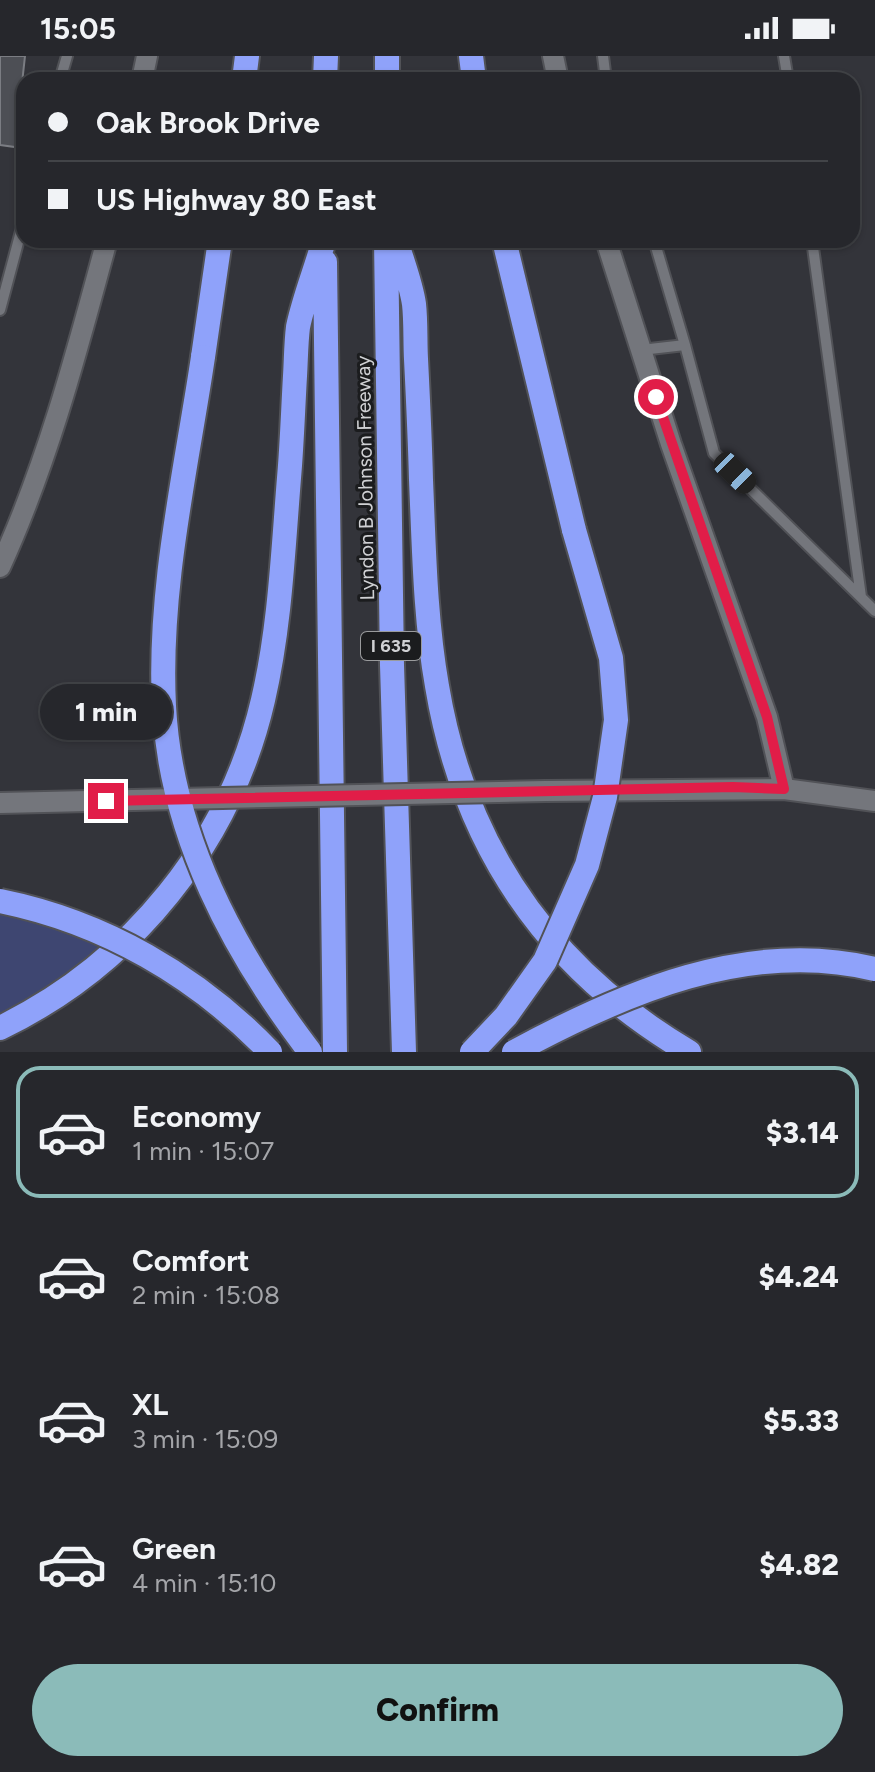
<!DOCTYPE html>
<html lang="en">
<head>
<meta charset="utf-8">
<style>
	body { margin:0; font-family:Figtree,sans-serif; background:#323338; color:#f1f3f6; height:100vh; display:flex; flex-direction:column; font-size:30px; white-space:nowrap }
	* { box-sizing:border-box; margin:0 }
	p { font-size:26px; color:#a4a5a9 }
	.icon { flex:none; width:44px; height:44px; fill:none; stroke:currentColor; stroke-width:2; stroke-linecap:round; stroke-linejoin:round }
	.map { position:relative; height:996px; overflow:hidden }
	.drawer { display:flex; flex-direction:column; background:#26272c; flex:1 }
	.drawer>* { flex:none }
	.guide { position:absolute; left:16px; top:16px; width:844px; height:176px; border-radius:24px; box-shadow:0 2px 6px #0004,0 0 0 2px #424448; display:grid; align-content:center; height:176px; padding:0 32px; background:#26272c }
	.end { position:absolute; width:36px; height:36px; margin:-18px; border:10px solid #e11d48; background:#fff; box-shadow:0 0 0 4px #fff }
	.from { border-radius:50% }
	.bubble { position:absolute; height:56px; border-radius:28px; background:#26272c; box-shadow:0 2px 6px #0004,0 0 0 2px #424448; font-size:26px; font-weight:800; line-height:56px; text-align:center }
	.car { position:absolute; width:24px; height:48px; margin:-24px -12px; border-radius:10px; box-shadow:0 0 6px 2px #0007; background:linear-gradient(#222 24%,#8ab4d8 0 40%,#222 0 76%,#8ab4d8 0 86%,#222 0) }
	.guide b { display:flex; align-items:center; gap:28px; height:76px; font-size:30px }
	.guide b+b { border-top:2px solid #424448 }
	.guide i { width:20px; height:20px; background:#f1f3f6 }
	ul { padding:14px 0 0; list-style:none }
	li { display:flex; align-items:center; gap:24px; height:132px; margin:0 16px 12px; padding:0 16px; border:4px solid transparent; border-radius:24px }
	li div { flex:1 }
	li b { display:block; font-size:30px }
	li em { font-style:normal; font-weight:800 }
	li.current { border-color:#8bbbb9 }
	li>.icon { width:72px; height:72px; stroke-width:1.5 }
	.primary-button { display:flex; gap:16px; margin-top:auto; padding:16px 32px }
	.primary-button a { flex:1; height:92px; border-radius:48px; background:#8bbbb9; color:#111; font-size:32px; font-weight:800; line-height:92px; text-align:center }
	.status { display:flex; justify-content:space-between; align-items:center; height:56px; padding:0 40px; background:#26272c; direction:ltr }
	.status svg { height:22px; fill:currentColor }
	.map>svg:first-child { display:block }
	.green { fill:#3e4671 }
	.building { fill:#4d4f55; stroke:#7b7d83; stroke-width:2 }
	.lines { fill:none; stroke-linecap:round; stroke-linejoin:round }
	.service-casing { stroke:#515257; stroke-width:14 }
	.tertiary-casing { stroke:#515257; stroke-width:24 }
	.secondary-casing { stroke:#515257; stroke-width:24 }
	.motorway-casing { stroke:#515257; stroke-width:28 }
	.service { stroke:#74767c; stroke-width:10 }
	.tertiary { stroke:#74767c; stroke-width:20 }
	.secondary { stroke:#74767c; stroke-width:20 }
	.motorway { stroke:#8fa2fa; stroke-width:24 }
	.secondary-bridge-casing { stroke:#515257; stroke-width:24; stroke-linecap:butt }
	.motorway-bridge-casing { stroke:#515257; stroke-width:28; stroke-linecap:butt }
	.secondary-bridge { stroke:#74767c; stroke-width:20 }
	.motorway-bridge { stroke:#8fa2fa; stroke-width:24 }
	.route { stroke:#e11d48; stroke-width:10 }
	.labels { text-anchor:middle; stroke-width:6; stroke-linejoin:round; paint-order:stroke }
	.shield { fill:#1b1c1e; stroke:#9a9b9d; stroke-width:2 }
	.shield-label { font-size:18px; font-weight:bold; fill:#d0d1d4 }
	.street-label { font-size:20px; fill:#d0d1d4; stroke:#1b1c1e }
</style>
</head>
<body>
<div class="status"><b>15:05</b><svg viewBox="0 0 49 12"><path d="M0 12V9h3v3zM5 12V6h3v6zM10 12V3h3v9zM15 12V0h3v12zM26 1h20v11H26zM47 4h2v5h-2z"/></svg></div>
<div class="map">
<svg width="875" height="996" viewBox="0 0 875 996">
	<rect width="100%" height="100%" fill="#33343a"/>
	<!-- green -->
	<path class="green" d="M 0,856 L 56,872 L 102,890 L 54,930 L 0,958 Z"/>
	<!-- building -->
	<path class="building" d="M 0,0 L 25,0 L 15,91 L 0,89 Z"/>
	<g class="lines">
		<!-- service casing -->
		<g class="service-casing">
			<path id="service" d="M 603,0 L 606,24
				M 784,0 L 788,24
				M 60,24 L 67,0
				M 654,184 L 685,289
				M 812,184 L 861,541
				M 0,254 L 24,164
				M 641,294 L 685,289 L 714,397 L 875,555"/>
		</g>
		<!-- tertiary casing -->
		<g class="tertiary-casing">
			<path id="tertiary" d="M 553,0 L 558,24
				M 606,184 L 671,388 L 767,661 L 784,733"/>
		</g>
		<!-- secondary casing -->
		<g class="secondary-casing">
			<path id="secondary" d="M 142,24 L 147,0
				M 0,511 C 48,406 77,295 107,184
				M 546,735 L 784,733 L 875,745
				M 0,747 L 133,744"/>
		</g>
		<!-- motorway casing -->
		<g class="motorway-casing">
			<path id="motorway" d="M 471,0 L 474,24
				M 244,24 L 247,0
				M 325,24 L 326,0
				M 387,24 L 387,0
				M 386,184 L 392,609 L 404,996
				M 396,184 C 402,205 411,227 414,248 C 416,266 415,285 416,303 C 418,343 420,384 421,424 C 424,492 425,562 437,630 C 464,791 548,913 689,996
				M 504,184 L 574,474
				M 325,206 L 335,996
				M 203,301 L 220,184
				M 0,972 C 132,908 230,787 263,644 C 280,571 283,496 289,422 C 292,388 293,354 295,320 C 296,304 296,287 298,271 C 304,242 316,213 324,184"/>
		</g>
		<!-- service -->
		<use href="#service" class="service"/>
		<!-- tertiary -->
		<use href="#tertiary" class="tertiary"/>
		<!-- secondary -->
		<use href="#secondary" class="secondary"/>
		<!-- motorway -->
		<use href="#motorway" class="motorway"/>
		<!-- secondary-bridge casing -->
		<g class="secondary-bridge-casing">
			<path id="secondary-bridge" d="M 133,744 L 546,735"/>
		</g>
		<!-- motorway-bridge casing -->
		<g class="motorway-bridge-casing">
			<path id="motorway-bridge" d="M 203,301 C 186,415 158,533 164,650 C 171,779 233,895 310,996
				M 0,845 C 104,866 197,920 270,996
				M 472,996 L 506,960 L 545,905 L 587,809 L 605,741 L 616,664 L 611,602 L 574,474
				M 514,996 C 623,937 749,882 875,913"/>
		</g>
		<!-- secondary-bridge -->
		<use href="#secondary-bridge" class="secondary-bridge"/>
		<!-- motorway-bridge -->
		<use href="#motorway-bridge" class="motorway-bridge"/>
	</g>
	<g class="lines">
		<!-- route -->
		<path class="route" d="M 106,745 L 733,731 L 784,733 L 767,661 L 656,341"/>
	</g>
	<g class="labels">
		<!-- shield labels -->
		<rect class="shield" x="361" y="576" width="60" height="28" rx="6"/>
		<g class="shield-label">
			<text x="391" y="596">I 635</text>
		</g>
		<!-- street labels -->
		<g class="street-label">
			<text transform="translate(365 422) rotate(-91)" y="7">Lyndon B Johnson Freeway</text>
		</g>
	</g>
</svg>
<i class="end from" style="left:656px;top:341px"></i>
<i class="end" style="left:106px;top:745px"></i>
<div class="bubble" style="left:40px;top:628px;width:132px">1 min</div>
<i class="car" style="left:735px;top:417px;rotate:134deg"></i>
<div class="guide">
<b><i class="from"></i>Oak Brook Drive</b>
<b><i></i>US Highway 80 East</b>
</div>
</div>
<section class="drawer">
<ul>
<li class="current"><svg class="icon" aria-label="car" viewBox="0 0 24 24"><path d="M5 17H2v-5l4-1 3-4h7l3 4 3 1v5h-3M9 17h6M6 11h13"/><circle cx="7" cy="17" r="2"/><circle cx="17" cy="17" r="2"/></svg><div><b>Economy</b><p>1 min · 15:07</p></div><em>$3.14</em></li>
<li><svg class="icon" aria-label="car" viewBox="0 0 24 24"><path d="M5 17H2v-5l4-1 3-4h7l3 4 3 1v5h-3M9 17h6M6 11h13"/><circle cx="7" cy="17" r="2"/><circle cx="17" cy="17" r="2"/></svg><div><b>Comfort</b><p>2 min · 15:08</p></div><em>$4.24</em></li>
<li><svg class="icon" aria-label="car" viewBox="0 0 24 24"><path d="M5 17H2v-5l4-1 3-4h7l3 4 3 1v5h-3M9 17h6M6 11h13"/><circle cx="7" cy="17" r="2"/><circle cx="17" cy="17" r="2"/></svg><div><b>XL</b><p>3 min · 15:09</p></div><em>$5.33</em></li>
<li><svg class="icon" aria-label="car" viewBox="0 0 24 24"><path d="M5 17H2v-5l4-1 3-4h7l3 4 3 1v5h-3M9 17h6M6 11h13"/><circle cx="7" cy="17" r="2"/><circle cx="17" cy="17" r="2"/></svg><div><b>Green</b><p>4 min · 15:10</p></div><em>$4.82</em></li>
</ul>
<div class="primary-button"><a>Confirm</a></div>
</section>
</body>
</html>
